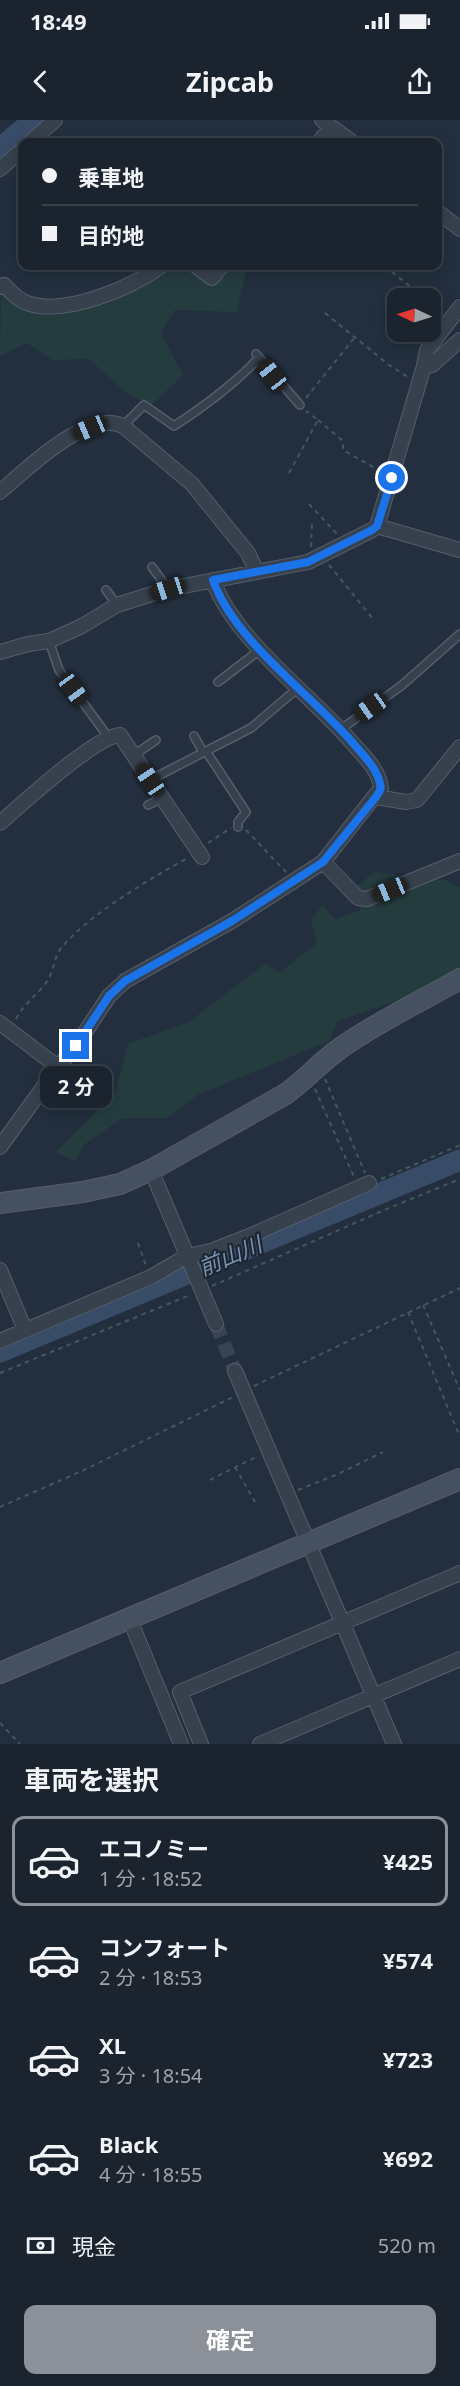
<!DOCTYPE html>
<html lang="ja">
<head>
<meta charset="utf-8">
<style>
	body { margin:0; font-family:"Noto Sans","Noto Sans JP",sans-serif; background:#272f3a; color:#f1f3f6; height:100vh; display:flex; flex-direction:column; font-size:22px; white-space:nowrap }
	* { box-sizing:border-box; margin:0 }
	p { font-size:20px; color:#9fa4aa }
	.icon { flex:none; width:33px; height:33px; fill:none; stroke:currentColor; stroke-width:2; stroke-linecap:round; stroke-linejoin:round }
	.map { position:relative; height:1624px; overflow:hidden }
	.sheet { display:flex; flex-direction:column; background:#1a232e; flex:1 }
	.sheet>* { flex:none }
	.guide { position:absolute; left:18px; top:18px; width:424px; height:132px; border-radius:12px; box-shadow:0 3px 15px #0003,0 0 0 2px #38404a; display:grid; align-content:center; height:132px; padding:0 24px; background:#1a232e }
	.needle { width:39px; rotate:274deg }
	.controls { position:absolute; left:387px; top:168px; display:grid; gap:12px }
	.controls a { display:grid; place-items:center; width:54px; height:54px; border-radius:12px; background:#1a232e; box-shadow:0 3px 15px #0003,0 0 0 2px #38404a; font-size:30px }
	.end { position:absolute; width:27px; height:27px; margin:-14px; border:8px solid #1a73e8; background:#fff; box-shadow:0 0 0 3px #fff }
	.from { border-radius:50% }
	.bubble { position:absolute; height:42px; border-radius:12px; background:#1a232e; box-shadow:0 3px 15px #0003,0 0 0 2px #38404a; font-size:20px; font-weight:700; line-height:42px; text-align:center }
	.car { position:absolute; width:18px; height:36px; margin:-18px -9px; border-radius:8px; box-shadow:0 0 4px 2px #0007; background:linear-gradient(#222 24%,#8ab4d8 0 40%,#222 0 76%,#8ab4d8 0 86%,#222 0) }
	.guide b { display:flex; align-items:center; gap:21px; height:57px; font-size:22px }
	.guide b+b { border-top:2px solid #38404a }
	.guide i { width:15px; height:15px; background:#f1f3f6 }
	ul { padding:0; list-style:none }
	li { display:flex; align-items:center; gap:18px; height:90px; margin:0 12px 9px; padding:0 12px; border:3px solid transparent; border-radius:12px }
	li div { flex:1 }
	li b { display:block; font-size:22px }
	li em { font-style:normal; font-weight:700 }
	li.current { border-color:#8c9099 }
	li>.icon { width:54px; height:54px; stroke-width:1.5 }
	h2 { padding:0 24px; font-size:27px; line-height:72px }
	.pay { display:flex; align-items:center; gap:15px; height:66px; padding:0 24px; font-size:22px }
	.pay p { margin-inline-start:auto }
	.button { display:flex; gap:12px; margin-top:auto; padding:12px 24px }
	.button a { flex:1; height:69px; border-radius:12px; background:#8c9099; color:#fff; font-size:24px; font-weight:700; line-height:69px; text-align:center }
	.status { display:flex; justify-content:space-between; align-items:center; height:42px; padding:0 30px; background:#1a232e; direction:ltr }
	.status svg { height:16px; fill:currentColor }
	header { display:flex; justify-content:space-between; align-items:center; height:78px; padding:0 24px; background:#1a232e; font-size:27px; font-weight:700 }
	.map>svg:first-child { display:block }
	.green { fill:#253c3f }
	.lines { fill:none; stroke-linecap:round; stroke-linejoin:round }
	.river { stroke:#384c68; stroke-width:21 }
	.street-tunnel { stroke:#394453; stroke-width:14; stroke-dasharray:14 7; stroke-linecap:butt }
	.lane-casing { stroke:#555e6c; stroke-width:10 }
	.street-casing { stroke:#555e6c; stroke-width:16 }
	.secondary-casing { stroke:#555e6c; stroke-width:22 }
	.path { stroke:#43595c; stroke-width:2; stroke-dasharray:4.5 4.5; stroke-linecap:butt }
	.lane { stroke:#37414e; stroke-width:7 }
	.street { stroke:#37414e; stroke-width:14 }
	.secondary { stroke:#455061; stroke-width:20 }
	.route { stroke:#1a73e8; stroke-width:8 }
	.labels { text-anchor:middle; stroke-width:4.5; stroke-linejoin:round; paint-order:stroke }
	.water-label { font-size:22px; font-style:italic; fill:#7a92b2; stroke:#1c2633 }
</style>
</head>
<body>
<div class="status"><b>18:49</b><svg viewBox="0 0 49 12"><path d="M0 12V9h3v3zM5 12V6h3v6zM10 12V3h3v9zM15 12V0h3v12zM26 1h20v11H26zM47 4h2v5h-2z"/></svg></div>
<header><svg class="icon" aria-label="back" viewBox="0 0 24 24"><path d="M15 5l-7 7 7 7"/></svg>Zipcab<svg class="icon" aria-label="share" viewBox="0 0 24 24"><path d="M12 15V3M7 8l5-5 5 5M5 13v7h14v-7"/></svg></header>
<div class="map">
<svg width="460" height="1624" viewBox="0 0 460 1624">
	<rect width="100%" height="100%" fill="#232f3e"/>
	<!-- green -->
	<path class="green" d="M 173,146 L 192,146 L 211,154 L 228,146 L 247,146 L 237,192 L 175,190 L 161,213 L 183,255 L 151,286 L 125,272 L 89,239 L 52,240 L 27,223 L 0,236 L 1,174 L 33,189 L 120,175 Z
		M 375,752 L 445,760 L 460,767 L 460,852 L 422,872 L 338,901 L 329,921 L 197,975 L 168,998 L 123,998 L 86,1023 L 74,1041 L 56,1032 L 115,973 L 128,924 L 189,902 L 266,843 L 279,853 L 317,823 L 311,800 L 322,786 L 336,799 L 360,790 L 358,765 Z"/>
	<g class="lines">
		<!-- river -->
		<path class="river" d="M 0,28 L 34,0
			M 0,1232 L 460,1040"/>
		<!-- street-tunnel -->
		<path class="street-tunnel" d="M 216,1204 L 235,1251"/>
		<!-- lane casing -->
		<g class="lane-casing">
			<path id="lane" d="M 256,234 L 300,285
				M 123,306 L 144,285 L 174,306 C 205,286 233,265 259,238
				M 152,447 L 168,469
				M 106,470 L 117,485
				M 49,521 L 59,550 L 109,618
				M 218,562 L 261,529
				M 341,609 L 401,566 L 460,514
				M 194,616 L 203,632
				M 206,631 L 246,692 L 238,702 L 238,707
				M 134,635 L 156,620
				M 150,660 L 251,608 L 298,568
				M 148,685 L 163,678"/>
		</g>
		<!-- street casing -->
		<g class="street-casing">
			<path id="street" d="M 322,0 L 352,22
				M 30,22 L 55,0
				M 319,22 L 331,7
				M 0,49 L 22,30
				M 438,92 L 460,109
				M 196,146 L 212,158 L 222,146
				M 0,167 L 4,165 C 12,173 19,181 30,184 C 67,195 131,168 161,146
				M 424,246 L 432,245 L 460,220
				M 0,372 C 26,350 87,289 123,306 L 192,364 L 248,433 L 257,452
				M 377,406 L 460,430
				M 0,532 L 28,524 L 49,521 L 82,506 L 117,485 L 168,469 L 308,442 L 372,410 L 377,406 L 424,246 L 427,230 L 460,187
				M 376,677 L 406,682 L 417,680 L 460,627
				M 0,703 C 22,684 95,616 120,615 L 202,737
				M 323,742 L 358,778 L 367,779 L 460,741
				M 0,903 L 58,947
				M 0,1027 L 58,947 L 76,926 L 109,876 L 125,861 L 232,801 L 323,742 L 381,668 C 379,651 366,638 355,626 C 315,578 233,519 213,460
				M 151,1050 L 216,1204
				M 0,1150 L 25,1210
				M 0,1221 L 151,1157 L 187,1136 L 211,1131 L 247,1117 L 369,1063
				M 235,1251 L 394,1624
				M 130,1500 L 181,1624
				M 201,1624 L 180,1572 L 460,1453
				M 260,1624 L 460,1539"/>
		</g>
		<!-- secondary casing -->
		<g class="secondary-casing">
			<path id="secondary" d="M 0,1083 L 83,1072 L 120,1064 L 151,1050 L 284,975 C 305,961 321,941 342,927 C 379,901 421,881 460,859
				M 0,1553 L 460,1359"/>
		</g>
		<!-- path -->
		<path class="path" d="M 385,146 L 424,178
			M 430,184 L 441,192
			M 325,193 L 389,245 L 408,257
			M 306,278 L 355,217
			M 318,300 L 343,321 L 343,330 L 382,352
			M 289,353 L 318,300 L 306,291
			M 309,384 L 338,415
			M 311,427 L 312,403
			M 329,445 L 374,500
			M 246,710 L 286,752
			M 208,723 L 231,708
			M 16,899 C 24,883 38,875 48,860 C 54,850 54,836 62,827 C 91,793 150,759 189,737
			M 325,959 L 365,1053
			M 315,969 L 354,1057
			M 381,1059 L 460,1025
			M 138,1123 L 146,1146
			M 212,1166 L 382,1091 L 460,1059
			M 423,1185 L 460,1270
			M 408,1192 L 460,1317
			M 0,1253 L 190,1175
			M 254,1266 L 460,1168
			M 235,1347 L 255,1382
			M 210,1360 L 258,1336
			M 298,1370 L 338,1354 L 383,1332
			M 0,1387 L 84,1350 L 233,1277
			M 0,1603 L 20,1624"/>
		<!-- lane -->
		<use href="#lane" class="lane"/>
		<!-- street -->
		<use href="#street" class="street"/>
		<!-- secondary -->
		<use href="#secondary" class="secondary"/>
	</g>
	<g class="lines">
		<!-- route -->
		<path class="route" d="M 76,926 L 109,876 L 125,861 L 232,801 L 323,742 L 376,677 C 379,672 382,669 380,664 C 377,648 363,635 353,623 C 311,574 234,521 213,460 L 308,442 L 372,410 L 377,406 L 392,358"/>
	</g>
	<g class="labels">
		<!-- water labels -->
		<g class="water-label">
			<text transform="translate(230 1136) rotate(-23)" y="8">前山川</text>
		</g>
	</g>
</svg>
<div class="controls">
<a><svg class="needle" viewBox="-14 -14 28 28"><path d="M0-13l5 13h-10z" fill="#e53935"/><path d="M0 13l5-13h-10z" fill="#9fa4aa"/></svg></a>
</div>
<i class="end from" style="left:392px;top:358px"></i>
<i class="end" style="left:76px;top:926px"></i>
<div class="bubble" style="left:40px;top:946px;width:72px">2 分</div>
<i class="car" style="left:272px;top:255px;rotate:322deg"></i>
<i class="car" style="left:90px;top:308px;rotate:247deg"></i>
<i class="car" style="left:168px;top:469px;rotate:252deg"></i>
<i class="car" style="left:73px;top:569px;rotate:144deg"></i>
<i class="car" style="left:371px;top:587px;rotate:235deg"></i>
<i class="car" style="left:150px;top:660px;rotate:326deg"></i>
<i class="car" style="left:390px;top:770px;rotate:248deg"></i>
<div class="guide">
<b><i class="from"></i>乗車地</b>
<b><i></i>目的地</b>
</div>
</div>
<section class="sheet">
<h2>車両を選択</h2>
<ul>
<li class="current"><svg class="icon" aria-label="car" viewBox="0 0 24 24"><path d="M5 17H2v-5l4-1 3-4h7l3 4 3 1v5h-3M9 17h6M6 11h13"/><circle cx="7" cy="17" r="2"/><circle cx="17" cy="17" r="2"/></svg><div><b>エコノミー</b><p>1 分 · 18:52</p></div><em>¥425</em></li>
<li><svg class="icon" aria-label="car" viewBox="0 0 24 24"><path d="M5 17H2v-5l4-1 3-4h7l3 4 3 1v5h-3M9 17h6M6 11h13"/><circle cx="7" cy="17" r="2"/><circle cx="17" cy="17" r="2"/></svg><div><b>コンフォート</b><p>2 分 · 18:53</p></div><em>¥574</em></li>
<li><svg class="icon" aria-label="car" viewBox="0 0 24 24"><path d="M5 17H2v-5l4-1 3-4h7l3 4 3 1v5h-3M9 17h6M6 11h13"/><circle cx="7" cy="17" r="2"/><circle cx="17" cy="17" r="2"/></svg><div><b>XL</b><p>3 分 · 18:54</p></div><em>¥723</em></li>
<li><svg class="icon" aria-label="car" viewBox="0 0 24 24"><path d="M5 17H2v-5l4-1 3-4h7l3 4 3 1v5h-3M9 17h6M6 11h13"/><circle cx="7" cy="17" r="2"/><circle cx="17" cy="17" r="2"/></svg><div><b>Black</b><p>4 分 · 18:55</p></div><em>¥692</em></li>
</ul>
<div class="pay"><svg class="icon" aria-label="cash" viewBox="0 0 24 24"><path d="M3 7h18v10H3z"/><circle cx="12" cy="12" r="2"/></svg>現金<p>520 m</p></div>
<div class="button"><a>確定</a></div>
</section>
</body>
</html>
